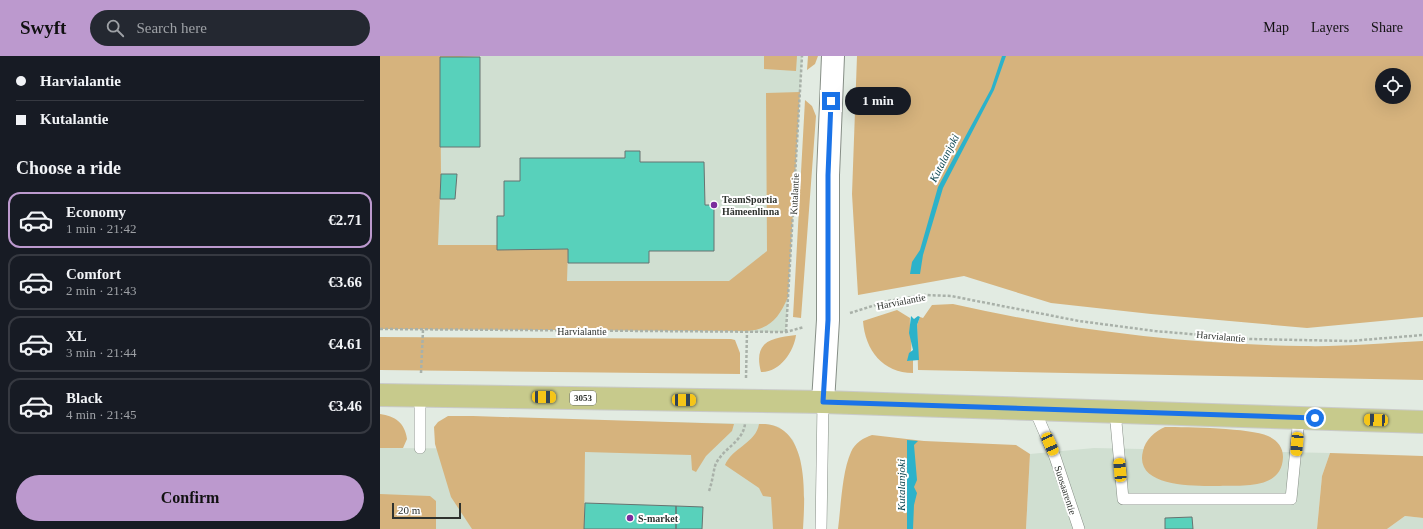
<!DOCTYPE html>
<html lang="en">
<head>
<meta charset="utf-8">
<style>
	body { margin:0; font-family:Georgia,serif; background:#242831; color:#f1f3f6; height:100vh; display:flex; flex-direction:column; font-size:15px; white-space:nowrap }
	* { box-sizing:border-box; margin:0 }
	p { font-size:13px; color:#9ea1a6 }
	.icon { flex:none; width:22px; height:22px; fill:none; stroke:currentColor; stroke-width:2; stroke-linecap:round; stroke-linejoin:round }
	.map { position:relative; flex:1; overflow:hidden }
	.sheet { display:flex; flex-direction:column; background:#171b24; width:380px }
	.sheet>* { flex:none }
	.top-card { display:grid; align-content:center; height:88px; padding:0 16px; background:#171b24 }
	.fabs { position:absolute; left:995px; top:12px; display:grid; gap:8px }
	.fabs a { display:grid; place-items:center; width:36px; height:36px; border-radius:50%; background:#171b24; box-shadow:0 4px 16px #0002; font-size:20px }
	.scale { position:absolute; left:12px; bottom:10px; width:69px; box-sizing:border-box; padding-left:4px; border:2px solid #2e322e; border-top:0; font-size:11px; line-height:14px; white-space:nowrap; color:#2e322e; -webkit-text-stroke:3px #fff; paint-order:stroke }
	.end { position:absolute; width:18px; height:18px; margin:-9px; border:5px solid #1a73e8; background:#fff; box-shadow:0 0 0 2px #fff }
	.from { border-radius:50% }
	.bubble { position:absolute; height:28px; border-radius:14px; background:#171b24; box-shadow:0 4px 16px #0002; font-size:13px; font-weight:800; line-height:28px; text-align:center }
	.car { position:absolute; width:12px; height:24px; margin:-12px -6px; border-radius:5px; box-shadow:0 0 3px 1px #0007; background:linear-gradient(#f5c518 24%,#345 0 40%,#f5c518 0 76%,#345 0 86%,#f5c518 0) }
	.top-card b { display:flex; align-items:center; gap:14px; height:38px; font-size:15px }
	.top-card b+b { border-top:1px solid #363941 }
	.top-card i { width:10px; height:10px; background:#f1f3f6 }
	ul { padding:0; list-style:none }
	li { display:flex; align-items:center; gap:12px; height:56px; margin:0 8px 6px; padding:0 8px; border:2px solid #363941; border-radius:12px }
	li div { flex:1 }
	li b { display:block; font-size:15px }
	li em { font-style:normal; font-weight:800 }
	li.on { border-color:#bc99ce }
	li>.icon { width:36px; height:36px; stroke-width:1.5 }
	h2 { padding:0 16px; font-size:18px; line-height:48px }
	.cta { display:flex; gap:8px; margin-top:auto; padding:8px 16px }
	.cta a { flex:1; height:46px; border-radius:24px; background:#bc99ce; color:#111; font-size:16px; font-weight:800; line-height:46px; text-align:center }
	header { display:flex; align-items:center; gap:24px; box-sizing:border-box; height:56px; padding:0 20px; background:#bc99ce; color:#111 }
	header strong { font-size:19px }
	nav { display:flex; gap:22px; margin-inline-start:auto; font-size:14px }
	.search { width:280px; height:36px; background:#242831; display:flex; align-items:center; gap:10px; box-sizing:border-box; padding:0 14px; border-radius:22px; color:#9ea1a6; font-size:15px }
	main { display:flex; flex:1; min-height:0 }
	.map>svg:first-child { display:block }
	.built { fill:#d0dfd1 }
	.green { fill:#d6b37d; fill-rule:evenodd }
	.water { fill:#2cb2ca }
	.building { fill:#58d1bb; stroke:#677370 }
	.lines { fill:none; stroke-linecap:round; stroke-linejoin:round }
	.service-casing { stroke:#868e86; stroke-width:12 }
	.minor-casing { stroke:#868e86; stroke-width:24 }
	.primary-casing { stroke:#c9cac9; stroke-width:24 }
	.path { stroke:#a9b1a9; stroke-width:2.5; stroke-dasharray:3 2; stroke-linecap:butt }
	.service { stroke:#fff; stroke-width:11 }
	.minor { stroke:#fff; stroke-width:22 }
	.primary { stroke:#c7ca8c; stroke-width:22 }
	.route { stroke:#1a73e8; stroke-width:5 }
	.poi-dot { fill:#7b2c9d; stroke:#fff; stroke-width:1.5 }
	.labels { text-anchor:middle; stroke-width:4; stroke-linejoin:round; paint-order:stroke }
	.shield { fill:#fff; stroke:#6d706d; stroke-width:1 }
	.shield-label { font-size:9px; font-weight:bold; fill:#2e322e }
	.street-label { font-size:10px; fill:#2e322e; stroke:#fff }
	.poi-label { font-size:10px; font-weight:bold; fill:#2e322e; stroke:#fff; text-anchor:start }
	.water-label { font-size:11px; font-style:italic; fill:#0d454f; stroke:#fff }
</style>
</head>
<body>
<header>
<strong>Swyft</strong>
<div class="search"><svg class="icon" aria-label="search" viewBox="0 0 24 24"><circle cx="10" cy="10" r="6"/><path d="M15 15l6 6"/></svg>Search here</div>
<nav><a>Map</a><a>Layers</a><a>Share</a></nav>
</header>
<main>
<section class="sheet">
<div class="top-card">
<b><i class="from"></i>Harvialantie</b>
<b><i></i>Kutalantie</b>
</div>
<h2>Choose a ride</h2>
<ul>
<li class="on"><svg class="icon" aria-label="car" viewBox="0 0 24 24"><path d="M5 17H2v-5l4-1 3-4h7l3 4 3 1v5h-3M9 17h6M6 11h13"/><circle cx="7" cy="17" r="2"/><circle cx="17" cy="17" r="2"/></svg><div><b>Economy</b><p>1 min · 21:42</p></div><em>€2.71</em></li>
<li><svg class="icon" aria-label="car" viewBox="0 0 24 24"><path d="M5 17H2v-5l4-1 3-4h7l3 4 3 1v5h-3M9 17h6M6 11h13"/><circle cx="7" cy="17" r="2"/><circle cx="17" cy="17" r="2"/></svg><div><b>Comfort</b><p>2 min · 21:43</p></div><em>€3.66</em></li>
<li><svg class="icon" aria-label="car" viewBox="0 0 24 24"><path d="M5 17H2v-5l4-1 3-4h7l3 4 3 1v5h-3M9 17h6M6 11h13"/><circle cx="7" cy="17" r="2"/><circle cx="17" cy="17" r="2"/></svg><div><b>XL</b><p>3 min · 21:44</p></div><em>€4.61</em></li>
<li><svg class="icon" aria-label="car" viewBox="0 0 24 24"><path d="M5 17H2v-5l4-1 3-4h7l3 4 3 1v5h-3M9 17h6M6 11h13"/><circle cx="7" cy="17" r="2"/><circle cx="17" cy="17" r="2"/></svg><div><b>Black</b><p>4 min · 21:45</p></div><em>€3.46</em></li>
</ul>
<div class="cta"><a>Confirm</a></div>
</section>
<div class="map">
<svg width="1043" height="473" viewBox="0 0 1043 473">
	<rect width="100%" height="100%" fill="#e2ebe2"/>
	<!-- built -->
	<path class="built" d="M 42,0 L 422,0 L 406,276 L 35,273 Z
		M 177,364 L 388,368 L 399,371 L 413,384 L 420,402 L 423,431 L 422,473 L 0,473 L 0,392 L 175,393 Z
		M 714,392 L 950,397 L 942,420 L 937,473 L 646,473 L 650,398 Z
		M 1025,460 L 1043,462 L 1043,473 L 1007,473 Z"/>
	<!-- green -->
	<path class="green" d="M 0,0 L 100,0 L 60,2 L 61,118 L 58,189 L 117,189 L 118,194 L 188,193 L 187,225 L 349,225 L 387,195 L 386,37 L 420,36 L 408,241 C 399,262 390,273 367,275 L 0,273 Z
		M 384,0 L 417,0 L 416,15 L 384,13 Z
		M 428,0 L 438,0 L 435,8 L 427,14 Z
		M 477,0 L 1043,0 L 1043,261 L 927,272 L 771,258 L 671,247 L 584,220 L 478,239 L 472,138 ZM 1002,19 L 1024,19 L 1024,41 L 1002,41 Z
		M 425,44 L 432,50 L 436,60 L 421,262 L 413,261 Z
		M 573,248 C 688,274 804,288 922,290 C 962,291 1003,287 1043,285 L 1043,324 L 538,314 L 537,269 L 540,261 L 543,262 L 552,249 Z
		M 517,254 L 530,262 C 529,280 535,290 528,305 L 533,304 L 533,317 C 503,317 485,294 483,265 Z
		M 416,279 C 414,296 399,317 381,316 C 373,285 391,282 416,279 Z
		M 0,281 L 351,283 L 355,284 L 360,297 L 360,318 L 0,314 Z
		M 0,358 C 15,360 25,367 27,383 L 23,392 L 0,392 Z
		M 68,360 L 93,360 L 354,368 L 352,375 L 326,400 L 316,416 L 312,414 L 311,399 L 205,396 L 204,473 L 92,473 L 71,441 L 55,388 L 54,371 L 58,366 Z
		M 379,368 C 430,365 425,438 423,473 L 393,473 L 391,441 L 383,440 L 379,432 L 345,409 C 352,392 376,387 379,368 Z
		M 785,371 C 807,371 870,372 888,380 C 897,384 903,391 903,401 C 902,434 863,429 840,430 C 819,430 753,433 763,395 C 765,384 775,375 785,371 Z
		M 492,379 L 544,385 L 636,389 L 650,398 L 646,473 L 458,473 C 461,450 462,416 471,396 C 475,387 483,382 492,379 Z
		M 950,397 L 1043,400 L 1043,462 L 1025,460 L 1007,473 L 937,473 L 942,420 Z
		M 0,438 L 50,440 L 56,445 L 56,473 L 0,473 Z"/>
	<!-- water -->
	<path class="water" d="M 622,0 L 626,0 L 614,34 L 563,132 L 543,199 L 540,218 L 530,218 L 532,206 L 540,194 L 558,131 L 611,33 Z
		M 531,260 L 534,263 L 538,260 L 540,261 L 537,269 L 539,304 L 527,305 L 529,297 L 533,294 L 529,277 Z
		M 527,384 L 538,385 L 534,389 L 537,424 L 534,431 L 537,437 L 534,449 L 533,473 L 527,473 Z"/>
	<!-- building -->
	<path class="building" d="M 60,1 L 100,1 L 100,91 L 60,91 Z
		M 245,95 L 260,95 L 260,106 L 324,106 L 325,149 L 334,149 L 334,195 L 269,195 L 269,207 L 188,207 L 188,193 L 117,194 L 117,160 L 124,160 L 124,125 L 140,125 L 140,102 L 245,102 Z
		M 61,118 L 77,118 L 75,143 L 60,143 Z
		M 205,447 L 296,450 L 296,473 L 204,473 Z
		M 296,450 L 323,451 L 322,473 L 296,473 Z
		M 812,461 L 813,473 L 785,473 L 785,462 Z"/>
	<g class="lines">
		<!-- service casing -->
		<g class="service-casing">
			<path id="service" d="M 40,339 L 40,392
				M 654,352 L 675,401 L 699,473
				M 735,355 L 743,443 L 911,443 L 919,361
				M 441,473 L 443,346"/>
		</g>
		<!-- minor casing -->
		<g class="minor-casing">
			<path id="minor" d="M 443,346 L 448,264 L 448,119 L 453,0"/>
		</g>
		<!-- primary casing -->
		<g class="primary-casing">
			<path id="primary" d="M 0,339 L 443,346 L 1043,366"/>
		</g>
		<!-- path -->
		<path class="path" d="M 470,257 L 508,245 L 545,239 L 571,240 L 699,265 L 775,275 L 870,283 L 970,285 L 1043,279
			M 0,273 L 406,276 L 424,271
			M 406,276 L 422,0
			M 41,317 L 43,274
			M 366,322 L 367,275
			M 329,435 C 332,427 333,418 335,410 C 341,393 364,386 365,367"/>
		<!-- service -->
		<use href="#service" class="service"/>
		<!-- minor -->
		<use href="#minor" class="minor"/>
		<!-- primary -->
		<use href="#primary" class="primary"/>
	</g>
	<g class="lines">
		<!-- route -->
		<path class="route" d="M 451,45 L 448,119 L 448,264 L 443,346 L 935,362"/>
	</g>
	<!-- markers -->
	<g class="poi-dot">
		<circle cx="334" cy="149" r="4"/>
		<circle cx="250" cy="462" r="4"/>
	</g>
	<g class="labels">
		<!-- shield labels -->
		<rect class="shield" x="190" y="335" width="26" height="14" rx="3"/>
		<g class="shield-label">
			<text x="203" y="345">3053</text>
		</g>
		<!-- street labels -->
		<g class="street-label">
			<text transform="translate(414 138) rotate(-87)" y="4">Kutalantie</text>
			<text transform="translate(521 245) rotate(-11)" y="4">Harvialantie</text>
			<text x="202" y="279">Harvialantie</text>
			<text transform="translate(841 280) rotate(5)" y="4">Harvialantie</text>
			<text transform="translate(686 434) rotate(72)" y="4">Suosaarentie</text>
		</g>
		<!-- poi labels -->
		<g class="poi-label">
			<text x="342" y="147">TeamSportia<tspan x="342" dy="12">Hämeenlinna</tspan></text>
			<text x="258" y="466">S-market</text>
		</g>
		<!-- water labels -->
		<g class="water-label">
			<text transform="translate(564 102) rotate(-63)" y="4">Kutalanjoki</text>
			<text transform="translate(521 429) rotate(-90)" y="4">Kutalanjoki</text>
		</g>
	</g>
</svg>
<div class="fabs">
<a><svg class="icon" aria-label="locate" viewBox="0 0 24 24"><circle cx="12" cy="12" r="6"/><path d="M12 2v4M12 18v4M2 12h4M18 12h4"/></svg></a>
</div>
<div class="scale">20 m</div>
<i class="end from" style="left:935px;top:362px"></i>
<i class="end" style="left:451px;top:45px"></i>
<div class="bubble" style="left:465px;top:31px;width:66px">1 min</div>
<i class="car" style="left:164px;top:341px;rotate:91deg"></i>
<i class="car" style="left:304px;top:344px;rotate:91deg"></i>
<i class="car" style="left:996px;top:364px;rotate:273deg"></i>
<i class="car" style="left:670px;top:388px;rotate:156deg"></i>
<i class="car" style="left:917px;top:388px;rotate:185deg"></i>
<i class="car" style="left:740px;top:414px;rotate:355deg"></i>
</div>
</main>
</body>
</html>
